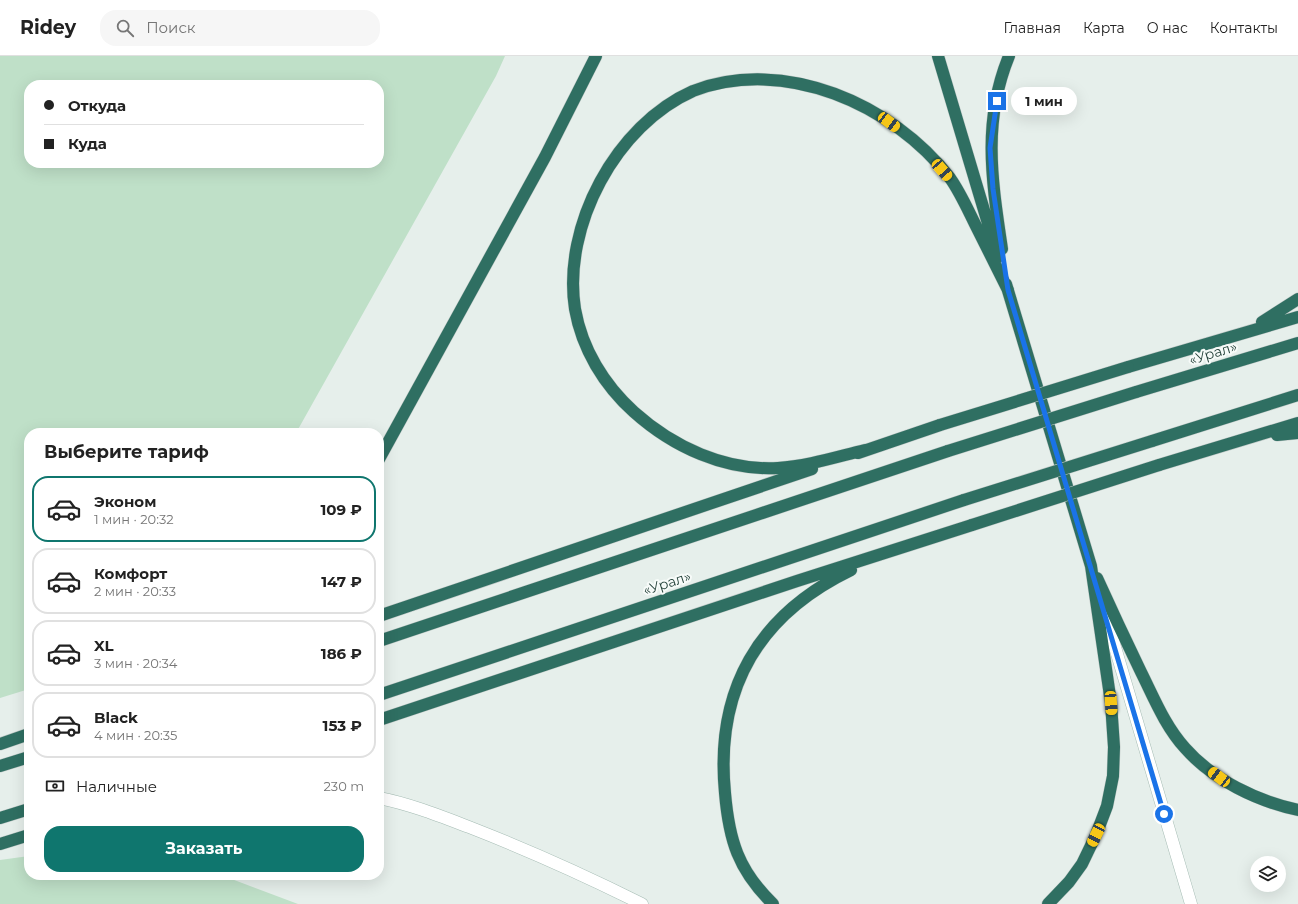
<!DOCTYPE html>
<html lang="ru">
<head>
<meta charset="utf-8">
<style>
	body { margin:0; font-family:Montserrat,sans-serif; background:#f6f6f6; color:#222; height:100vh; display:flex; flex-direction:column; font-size:15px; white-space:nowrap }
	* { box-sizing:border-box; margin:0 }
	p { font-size:13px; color:#767676 }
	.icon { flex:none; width:22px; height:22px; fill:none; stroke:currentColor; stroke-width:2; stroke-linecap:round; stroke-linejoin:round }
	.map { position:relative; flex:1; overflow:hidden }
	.details { position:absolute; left:24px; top:372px; width:360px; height:452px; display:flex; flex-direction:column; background:#fff; border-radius:16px; box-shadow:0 4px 16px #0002 }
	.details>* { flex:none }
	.banner { position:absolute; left:24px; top:24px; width:360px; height:88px; border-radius:16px; box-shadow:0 4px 16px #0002; display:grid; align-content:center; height:88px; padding:0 20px; background:#fff }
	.tools { position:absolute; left:1250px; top:800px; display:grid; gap:8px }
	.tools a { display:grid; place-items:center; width:36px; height:36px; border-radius:50%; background:#fff; box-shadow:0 4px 16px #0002; font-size:20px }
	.end { position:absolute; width:18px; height:18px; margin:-9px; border:5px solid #1a73e8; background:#fff; box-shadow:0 0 0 2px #fff }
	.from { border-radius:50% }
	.bubble { position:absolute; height:28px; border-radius:14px; background:#fff; box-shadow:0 4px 16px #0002; font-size:13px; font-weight:700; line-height:28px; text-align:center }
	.car { position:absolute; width:12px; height:24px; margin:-12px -6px; border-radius:5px; box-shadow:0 0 3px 1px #0007; background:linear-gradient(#f5c518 24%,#345 0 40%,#f5c518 0 76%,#345 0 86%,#f5c518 0) }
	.banner b { display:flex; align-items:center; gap:14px; height:38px; font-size:15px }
	.banner b+b { border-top:1px solid #e0e0e0 }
	.banner i { width:10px; height:10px; background:#222 }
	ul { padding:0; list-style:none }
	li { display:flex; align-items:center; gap:12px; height:66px; margin:0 8px 6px; padding:0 12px; border:2px solid #e0e0e0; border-radius:16px }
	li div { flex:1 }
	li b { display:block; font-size:15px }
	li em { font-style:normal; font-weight:700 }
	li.on { border-color:#0f766e }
	li>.icon { width:36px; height:36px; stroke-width:1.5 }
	h2 { padding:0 20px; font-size:18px; line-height:48px }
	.pay { display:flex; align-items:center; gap:10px; height:44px; padding:0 20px; font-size:15px }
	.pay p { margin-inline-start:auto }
	.action { display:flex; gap:8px; margin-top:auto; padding:8px 20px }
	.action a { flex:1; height:46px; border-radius:16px; background:#0f766e; color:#fff; font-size:16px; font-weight:700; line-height:46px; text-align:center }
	header { display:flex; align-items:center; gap:24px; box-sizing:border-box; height:56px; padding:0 20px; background:#fff; border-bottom:1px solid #e0e0e0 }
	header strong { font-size:19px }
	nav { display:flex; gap:22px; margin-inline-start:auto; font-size:14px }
	.search { width:280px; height:36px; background:#f6f6f6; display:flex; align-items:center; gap:10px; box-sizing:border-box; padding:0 14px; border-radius:16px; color:#767676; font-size:15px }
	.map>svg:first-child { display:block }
	.green { fill:#bfe0c8; fill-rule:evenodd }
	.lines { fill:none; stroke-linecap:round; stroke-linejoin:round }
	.secondary-casing { stroke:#a4bbb3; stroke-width:13 }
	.highway-casing { stroke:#c2cac8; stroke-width:13 }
	.secondary { stroke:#fff; stroke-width:12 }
	.highway { stroke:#2f6f62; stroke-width:12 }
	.highway-bridge-casing { stroke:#c2cac8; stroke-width:13; stroke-linecap:butt }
	.highway-bridge { stroke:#2f6f62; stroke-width:12 }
	.route { stroke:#1a73e8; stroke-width:5 }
	.labels { text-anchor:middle; stroke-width:4; stroke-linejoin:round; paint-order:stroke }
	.street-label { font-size:14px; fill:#24423a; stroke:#f7fbf9 }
</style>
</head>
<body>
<header>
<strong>Ridey</strong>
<div class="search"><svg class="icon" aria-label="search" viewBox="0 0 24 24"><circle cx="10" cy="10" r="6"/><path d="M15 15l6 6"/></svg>Поиск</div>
<nav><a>Главная</a><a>Карта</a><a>О нас</a><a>Контакты</a></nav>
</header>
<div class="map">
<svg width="1298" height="848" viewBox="0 0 1298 848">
	<rect width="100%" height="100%" fill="#e6efeb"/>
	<!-- green -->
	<path class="green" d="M 0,0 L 505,0 L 496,20 L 296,377 L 29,377 L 29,633 L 0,642 ZM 29,29 L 379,29 L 379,107 L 29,107 Z
		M 29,800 L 29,819 L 221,819 L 298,848 L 0,848 L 0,804 Z"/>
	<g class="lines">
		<!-- secondary casing -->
		<g class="secondary-casing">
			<path id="secondary" d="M 1099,537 L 1191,848
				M 379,742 C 410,748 440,760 469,771 C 528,794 586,820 642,848"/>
		</g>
		<!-- highway casing -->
		<g class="highway-casing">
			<path id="highway" d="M 938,0 L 998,201
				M 1002,193 C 992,125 982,66 1009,0
				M 1006,228 L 1091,510 L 1111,647 L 1114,691 L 1113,720 L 1107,750 L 1096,779 L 1082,808 L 1069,826 L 1048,848
				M 1262,266 L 1298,243
				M 1128,311 L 1298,261
				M 1136,336 L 1298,287
				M 1277,379 L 1298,377
				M 1152,385 L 1298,339
				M 865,394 C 836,401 808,410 778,412 C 725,415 673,391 634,356 C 604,329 582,293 575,253 C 562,170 616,69 693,35 C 784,0 893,48 950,122 C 960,136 967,152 975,168 C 986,190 997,212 1008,234
				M 858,397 L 940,369
				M 379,403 L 545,101 L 596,0
				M 1159,409 L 1298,367
				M 1097,522 C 1111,553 1126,585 1141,616 C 1154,642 1165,670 1185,692 C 1213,724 1257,745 1298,754
				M 379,560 L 812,413
				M 379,585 L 948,395
				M 379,639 L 964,444
				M 379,664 L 797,525 L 972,469
				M 0,688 L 29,678
				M 0,710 L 29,701
				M 0,762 L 29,753
				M 0,788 L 29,779
				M 773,848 C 738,814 729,784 725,737 C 715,634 758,559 851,514"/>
		</g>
		<!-- secondary -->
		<use href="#secondary" class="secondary"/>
		<!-- highway -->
		<use href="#highway" class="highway"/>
		<!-- highway-bridge casing -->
		<g class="highway-bridge-casing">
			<path id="highway-bridge" d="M 940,369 L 1128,311
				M 948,395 L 1136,336
				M 964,444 L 1152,385
				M 972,469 L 1159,409"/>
		</g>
		<!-- highway-bridge -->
		<use href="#highway-bridge" class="highway-bridge"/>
	</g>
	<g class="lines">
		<!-- route -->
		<path class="route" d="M 997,45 L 990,92 L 993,133 L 1008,234 L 1164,758"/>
	</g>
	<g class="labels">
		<!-- street labels -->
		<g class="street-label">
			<text transform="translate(1213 297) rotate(-17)" y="5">«Урал»</text>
			<text transform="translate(667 527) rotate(-18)" y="5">«Урал»</text>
		</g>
	</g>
</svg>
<div class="tools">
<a><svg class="icon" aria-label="layers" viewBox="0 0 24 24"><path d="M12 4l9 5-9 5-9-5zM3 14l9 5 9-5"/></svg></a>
</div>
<i class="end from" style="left:1164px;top:758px"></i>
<i class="end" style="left:997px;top:45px"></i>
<div class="bubble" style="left:1011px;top:31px;width:66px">1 мин</div>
<i class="car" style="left:889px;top:66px;rotate:127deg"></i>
<i class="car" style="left:942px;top:114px;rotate:139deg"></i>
<i class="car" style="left:1111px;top:647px;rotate:176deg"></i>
<i class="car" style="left:1219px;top:721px;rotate:307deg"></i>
<i class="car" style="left:1096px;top:779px;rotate:206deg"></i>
<div class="banner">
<b><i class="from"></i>Откуда</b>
<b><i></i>Куда</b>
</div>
<section class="details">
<h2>Выберите тариф</h2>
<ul>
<li class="on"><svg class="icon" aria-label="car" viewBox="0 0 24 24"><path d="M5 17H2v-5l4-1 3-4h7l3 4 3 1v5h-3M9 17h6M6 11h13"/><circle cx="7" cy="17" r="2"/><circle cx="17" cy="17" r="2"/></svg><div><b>Эконом</b><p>1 мин · 20:32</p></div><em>109 ₽</em></li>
<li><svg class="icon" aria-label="car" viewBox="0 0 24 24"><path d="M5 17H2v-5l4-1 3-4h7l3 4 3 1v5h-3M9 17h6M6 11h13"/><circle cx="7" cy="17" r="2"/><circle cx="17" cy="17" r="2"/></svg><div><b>Комфорт</b><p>2 мин · 20:33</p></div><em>147 ₽</em></li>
<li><svg class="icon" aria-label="car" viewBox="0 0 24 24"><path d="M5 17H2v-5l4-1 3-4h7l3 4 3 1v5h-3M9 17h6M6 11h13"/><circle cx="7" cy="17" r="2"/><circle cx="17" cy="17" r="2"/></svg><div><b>XL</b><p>3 мин · 20:34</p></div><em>186 ₽</em></li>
<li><svg class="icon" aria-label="car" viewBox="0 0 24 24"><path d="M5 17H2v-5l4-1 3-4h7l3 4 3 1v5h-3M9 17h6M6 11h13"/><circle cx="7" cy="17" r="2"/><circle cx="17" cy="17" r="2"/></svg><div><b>Black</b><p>4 мин · 20:35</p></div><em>153 ₽</em></li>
</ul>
<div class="pay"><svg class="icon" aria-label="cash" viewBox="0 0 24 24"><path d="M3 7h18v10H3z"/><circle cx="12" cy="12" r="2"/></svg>Наличные<p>230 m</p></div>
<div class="action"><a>Заказать</a></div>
</section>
</div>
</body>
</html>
